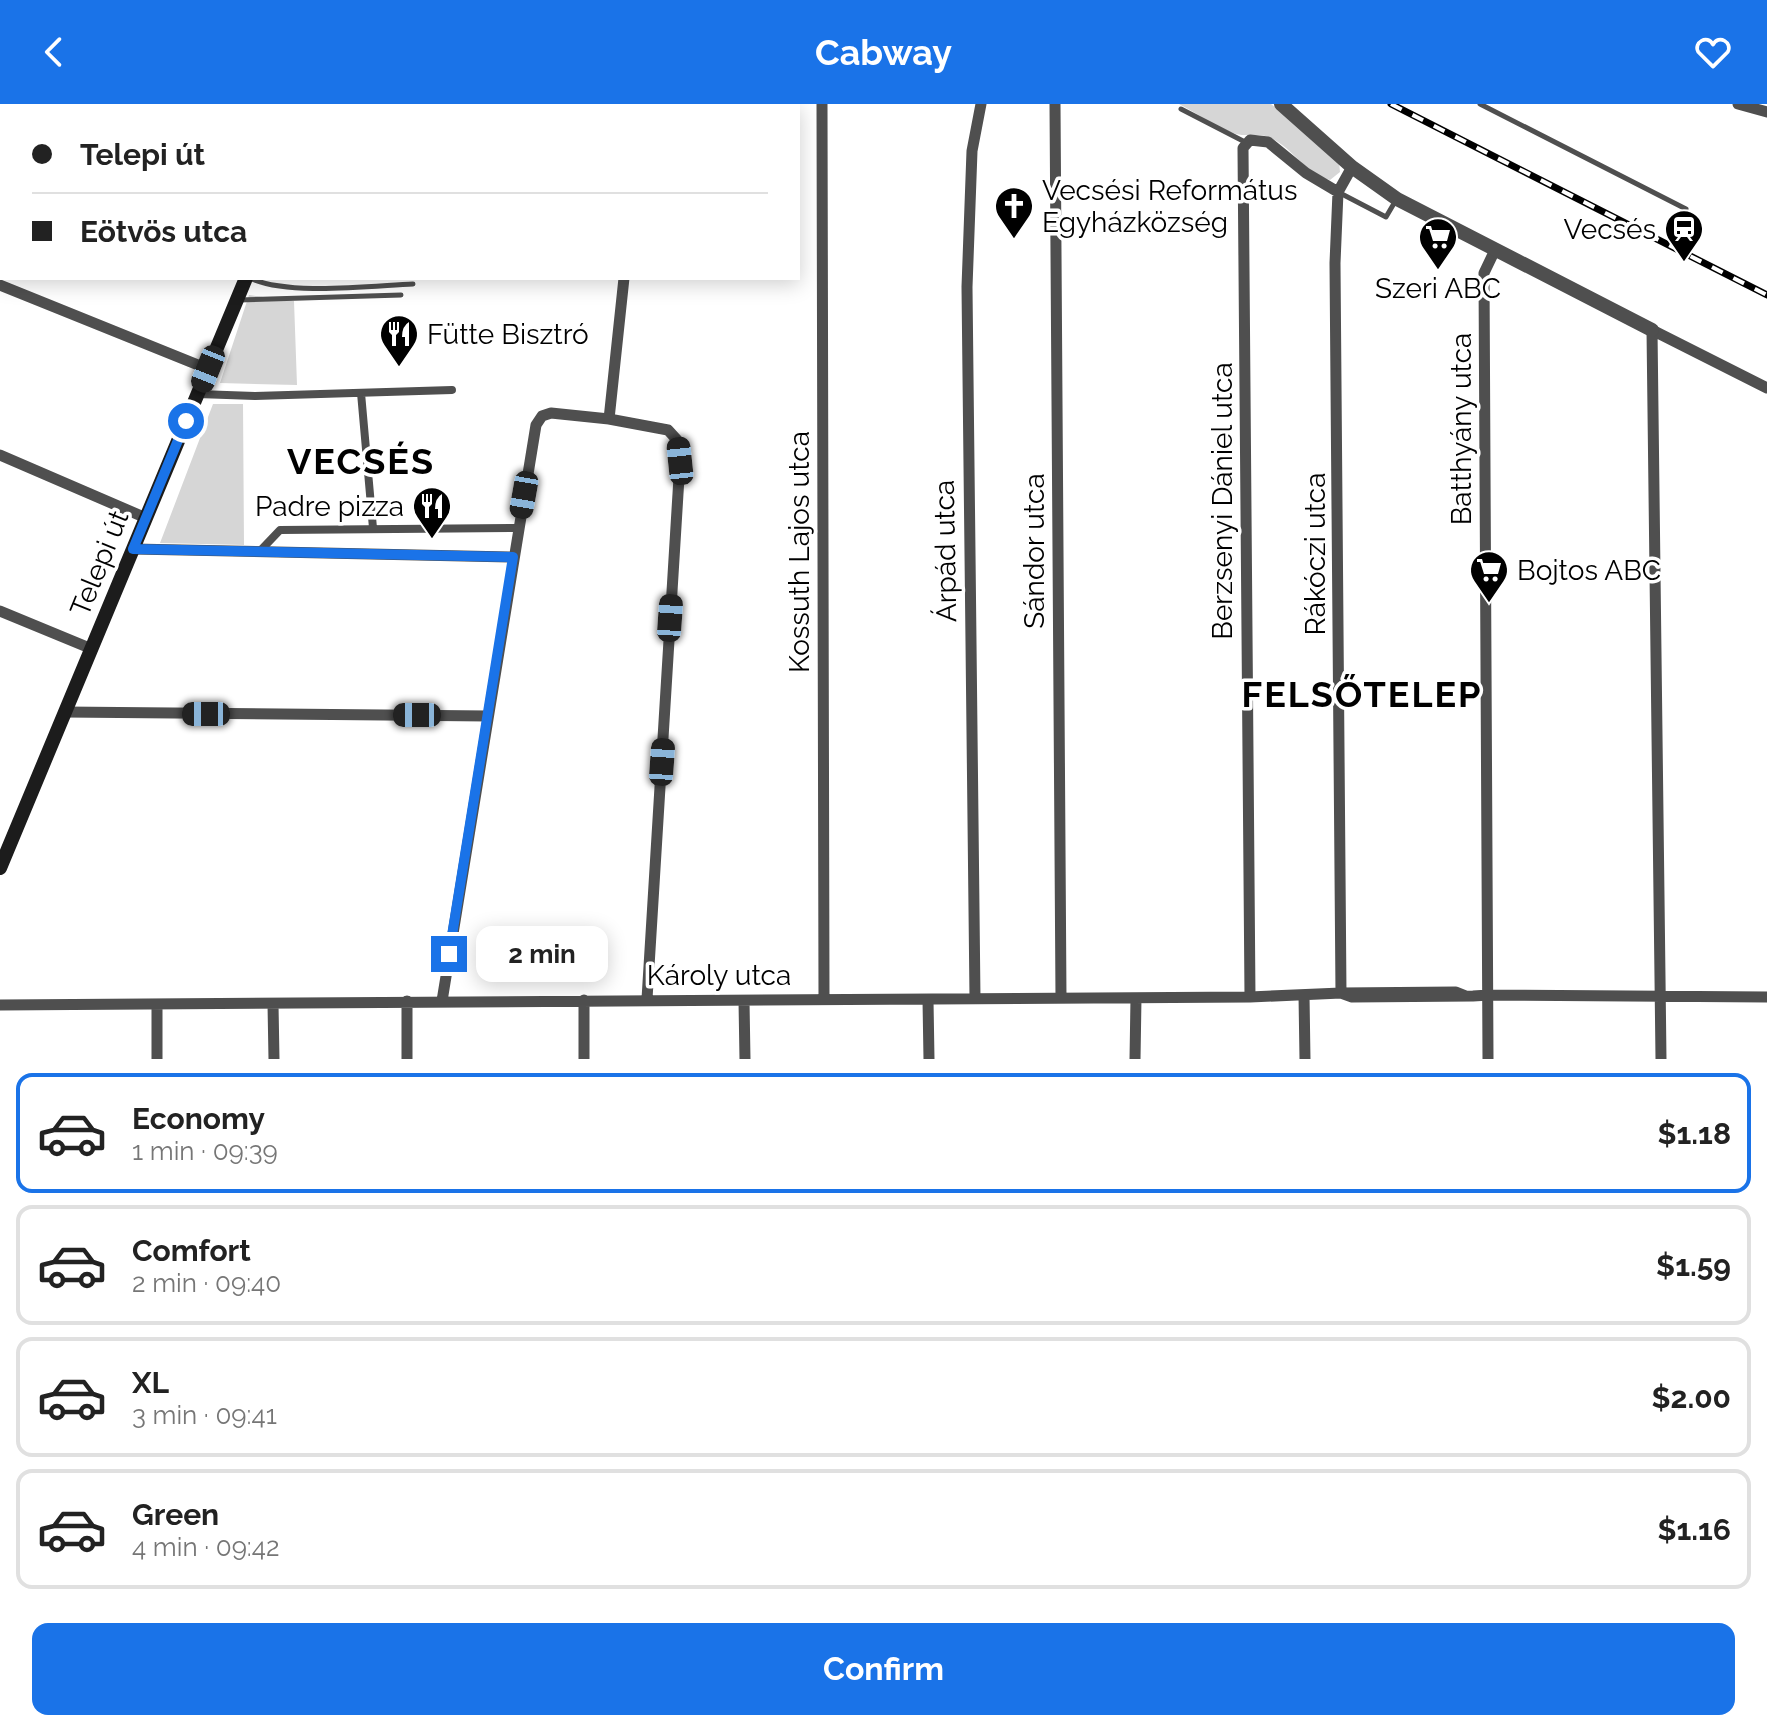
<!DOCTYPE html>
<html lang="en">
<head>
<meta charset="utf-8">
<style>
	body { margin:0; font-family:Raleway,sans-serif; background:#f6f6f6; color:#222; height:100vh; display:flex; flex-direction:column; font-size:30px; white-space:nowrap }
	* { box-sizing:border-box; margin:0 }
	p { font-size:26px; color:#767676 }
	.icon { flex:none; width:44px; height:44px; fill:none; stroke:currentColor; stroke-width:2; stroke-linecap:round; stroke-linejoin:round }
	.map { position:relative; height:955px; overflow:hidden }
	.panel { display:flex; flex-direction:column; background:#fff; flex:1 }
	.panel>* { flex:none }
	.banner { position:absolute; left:0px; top:0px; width:800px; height:176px; box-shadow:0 4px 20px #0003; display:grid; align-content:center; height:176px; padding:0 32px; background:#fff }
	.end { position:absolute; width:36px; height:36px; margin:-18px; border:10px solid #1a73e8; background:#fff; box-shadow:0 0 0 4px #fff }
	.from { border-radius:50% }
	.bubble { position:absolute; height:56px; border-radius:16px; background:#fff; box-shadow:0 4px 20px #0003; font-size:26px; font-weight:700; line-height:56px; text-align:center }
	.car { position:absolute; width:24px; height:48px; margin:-24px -12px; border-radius:10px; box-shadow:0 0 6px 2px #0007; background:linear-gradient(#222 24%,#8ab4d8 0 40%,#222 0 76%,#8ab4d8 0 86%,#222 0) }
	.banner b { display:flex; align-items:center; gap:28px; height:76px; font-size:30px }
	.banner b+b { border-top:2px solid #e0e0e0 }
	.banner i { width:20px; height:20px; background:#222 }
	ul { padding:14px 0 0; list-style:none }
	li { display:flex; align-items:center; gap:24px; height:120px; margin:0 16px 12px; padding:0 16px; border:4px solid #e0e0e0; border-radius:16px }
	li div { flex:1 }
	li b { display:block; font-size:30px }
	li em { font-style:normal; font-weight:700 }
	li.on { border-color:#1a73e8 }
	li>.icon { width:72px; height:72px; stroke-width:1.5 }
	.button { display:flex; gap:16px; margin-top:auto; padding:16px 32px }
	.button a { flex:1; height:92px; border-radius:16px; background:#1a73e8; color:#fff; font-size:32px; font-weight:700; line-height:92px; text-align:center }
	header { display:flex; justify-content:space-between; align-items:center; height:104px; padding:0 32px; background:#1a73e8; color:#fff; font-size:36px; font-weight:700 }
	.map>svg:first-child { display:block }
	.green { fill:#d6d6d6 }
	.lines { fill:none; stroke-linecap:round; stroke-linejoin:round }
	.service { stroke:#4f4f4f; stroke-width:5 }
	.pedestrian { stroke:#4f4f4f; stroke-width:8 }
	.minor { stroke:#4f4f4f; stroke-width:11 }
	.tertiary { stroke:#4f4f4f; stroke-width:14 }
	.secondary { stroke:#1c1c1c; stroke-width:14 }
	.rail-casing { stroke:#000; stroke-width:7 }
	.rail { stroke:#fff; stroke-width:4; stroke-dasharray:12; stroke-linecap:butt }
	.route { stroke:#1a73e8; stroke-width:10 }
	.labels { text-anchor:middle; stroke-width:7; stroke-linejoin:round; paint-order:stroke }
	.poi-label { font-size:28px; fill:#000; stroke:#fff; text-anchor:start }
	.street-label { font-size:28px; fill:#000; stroke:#fff }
	.district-label { font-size:36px; font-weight:bold; letter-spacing:2px; fill:#000; stroke:#fff }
</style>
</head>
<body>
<header><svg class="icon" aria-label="back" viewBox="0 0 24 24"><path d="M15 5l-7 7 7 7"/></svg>Cabway<svg class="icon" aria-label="heart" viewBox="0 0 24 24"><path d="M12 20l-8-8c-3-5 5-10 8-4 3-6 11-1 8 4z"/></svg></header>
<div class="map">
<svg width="1767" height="955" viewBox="0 0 1767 955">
	<rect width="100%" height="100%" fill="#fff"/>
	<!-- green -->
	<path class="green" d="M 1179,0 L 1271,0 L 1339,58 L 1340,68 L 1330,76 C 1305,69 1294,46 1273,35 C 1261,28 1249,33 1236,30 C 1217,24 1197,9 1179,0 Z
		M 249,191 L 294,197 L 297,281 L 220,279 Z
		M 213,300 L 243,300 L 244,441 L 160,439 Z"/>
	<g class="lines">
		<!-- service -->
		<path class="service" d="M 1480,0 L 1686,105
			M 1181,5 L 1245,38
			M 1338,88 L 1386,113 L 1396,96
			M 250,174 C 287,192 370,182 413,180
			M 238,196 L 401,191"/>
		<!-- pedestrian -->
		<path class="pedestrian" d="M 361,289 L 373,424
			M 198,290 L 255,292 L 452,286
			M 259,448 L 280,426 L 518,424"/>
		<!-- minor -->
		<path class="minor" d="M 822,0 L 824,895
			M 1055,0 L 1061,894
			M 1738,0 L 1767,8
			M 464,2 L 465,0
			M 643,2 L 643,0
			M 0,39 L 2,40
			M 0,74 L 2,69
			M 0,181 L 208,265
			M 609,315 L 668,326 L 678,337 L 680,357 L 647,895
			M 0,351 L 146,414
			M 133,445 L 513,453
			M 0,507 L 92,545
			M 64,608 L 488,612
			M 1304,891 L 1305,955
			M 1466,892 L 1456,888 L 1341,889 L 1352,893 L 1473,892 L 1489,891 L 1767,893
			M 1250,893 L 1243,44 L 1250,36 L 1268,38 L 1306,69 L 1338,88
			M 975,894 L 967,183 L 972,47 L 981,0
			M 928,896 L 929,955
			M 442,897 L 536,321 L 542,312 L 551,309 L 609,315 L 624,174
			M 744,897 L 745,955
			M 273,900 L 274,955
			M 0,901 L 1250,893 L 1341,889 L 1335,159 L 1338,88 L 1352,63
			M 157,955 L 157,900
			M 407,955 L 407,897
			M 584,955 L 584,896
			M 1135,955 L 1136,894
			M 1488,955 L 1484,169 L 1495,146
			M 1661,955 L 1652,226 L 1767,284"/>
		<!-- tertiary -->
		<path class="tertiary" d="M 1281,0 L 1352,63 L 1397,95 L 1652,226"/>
		<!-- secondary -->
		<path class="secondary" d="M 318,2 L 319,0
			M 0,764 L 246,174"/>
		<!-- rail casing -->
		<g class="rail-casing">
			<path id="rail" d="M 1391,0 L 1767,191"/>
		</g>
		<!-- rail -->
		<use href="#rail" class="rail"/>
	</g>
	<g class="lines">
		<!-- route -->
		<path class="route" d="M 186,317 L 133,445 L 513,453 L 449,850"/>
	</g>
	<!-- icons -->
	<defs>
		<g id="church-pin" transform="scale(2)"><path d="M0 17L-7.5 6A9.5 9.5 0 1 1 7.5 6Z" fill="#000" stroke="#fff"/><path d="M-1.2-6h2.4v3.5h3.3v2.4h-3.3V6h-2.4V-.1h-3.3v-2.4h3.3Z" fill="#fff"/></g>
		<g id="station-pin" transform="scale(2)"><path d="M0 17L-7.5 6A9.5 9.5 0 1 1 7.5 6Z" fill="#000" stroke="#fff"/><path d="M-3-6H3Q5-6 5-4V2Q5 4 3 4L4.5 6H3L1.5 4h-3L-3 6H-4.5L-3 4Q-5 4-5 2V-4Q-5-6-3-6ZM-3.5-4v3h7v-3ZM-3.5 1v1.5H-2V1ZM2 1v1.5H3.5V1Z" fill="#fff"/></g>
		<g id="supermarket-pin" transform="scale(2)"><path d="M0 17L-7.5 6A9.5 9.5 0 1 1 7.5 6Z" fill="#000" stroke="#fff"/><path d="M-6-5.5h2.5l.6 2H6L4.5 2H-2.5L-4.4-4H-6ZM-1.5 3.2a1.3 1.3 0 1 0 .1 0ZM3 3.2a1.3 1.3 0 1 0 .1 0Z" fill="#fff"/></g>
		<g id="restaurant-pin" transform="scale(2)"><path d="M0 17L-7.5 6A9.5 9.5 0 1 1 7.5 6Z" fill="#000" stroke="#fff"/><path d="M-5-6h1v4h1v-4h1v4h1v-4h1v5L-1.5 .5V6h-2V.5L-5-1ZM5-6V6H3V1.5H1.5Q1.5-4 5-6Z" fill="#fff"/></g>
	</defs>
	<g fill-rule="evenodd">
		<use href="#church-pin" x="1014" y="102"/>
		<use href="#station-pin" x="1684" y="125"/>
		<use href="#supermarket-pin" x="1438" y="133"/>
		<use href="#restaurant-pin" x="399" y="230"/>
		<use href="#restaurant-pin" x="432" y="402"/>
		<use href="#supermarket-pin" x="1489" y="466"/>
	</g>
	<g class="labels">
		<!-- poi labels -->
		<g class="poi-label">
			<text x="1042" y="96">Vecsési Református<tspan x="1042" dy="32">Egyházközség</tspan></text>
			<text x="1656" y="135" text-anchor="end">Vecsés</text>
			<text x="1438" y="194" text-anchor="middle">Szeri ABC</text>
			<text x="427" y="240">Fütte Bisztró</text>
			<text x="404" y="412" text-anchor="end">Padre pizza</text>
			<text x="1517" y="476">Bojtos ABC</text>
		</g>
		<!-- street labels -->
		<g class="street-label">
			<text transform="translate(1461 325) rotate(-90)" y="10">Batthyány utca</text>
			<text transform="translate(1222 397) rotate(-90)" y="10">Berzsenyi Dániel utca</text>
			<text transform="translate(945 447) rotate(-91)" y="10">Árpád utca</text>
			<text transform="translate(1034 447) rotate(-90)" y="10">Sándor utca</text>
			<text transform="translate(799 448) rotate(-90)" y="10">Kossuth Lajos utca</text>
			<text transform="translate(1315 450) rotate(-90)" y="10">Rákóczi utca</text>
			<text transform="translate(99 459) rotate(-68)" y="10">Telepi út</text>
			<text x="719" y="881">Károly utca</text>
		</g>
		<!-- district labels -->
		<g class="district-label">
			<text x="361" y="370">VECSÉS</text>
			<text x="1362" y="603">FELSŐTELEP</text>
		</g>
	</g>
</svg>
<i class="end from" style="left:186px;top:317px"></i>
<i class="end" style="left:449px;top:850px"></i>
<div class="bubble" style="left:476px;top:822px;width:132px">2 min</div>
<i class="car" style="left:208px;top:265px;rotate:202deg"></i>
<i class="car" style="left:680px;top:357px;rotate:354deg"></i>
<i class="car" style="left:524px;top:391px;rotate:190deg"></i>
<i class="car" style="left:670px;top:514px;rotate:4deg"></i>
<i class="car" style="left:206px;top:610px;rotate:270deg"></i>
<i class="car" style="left:417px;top:611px;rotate:270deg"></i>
<i class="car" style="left:662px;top:658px;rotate:4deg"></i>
<div class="banner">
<b><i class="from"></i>Telepi út</b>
<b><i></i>Eötvös utca</b>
</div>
</div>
<section class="panel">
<ul>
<li class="on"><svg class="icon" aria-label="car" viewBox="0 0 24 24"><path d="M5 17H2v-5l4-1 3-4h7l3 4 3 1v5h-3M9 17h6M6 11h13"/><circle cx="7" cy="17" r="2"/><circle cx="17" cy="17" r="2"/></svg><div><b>Economy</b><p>1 min · 09:39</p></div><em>$1.18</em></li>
<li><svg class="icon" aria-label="car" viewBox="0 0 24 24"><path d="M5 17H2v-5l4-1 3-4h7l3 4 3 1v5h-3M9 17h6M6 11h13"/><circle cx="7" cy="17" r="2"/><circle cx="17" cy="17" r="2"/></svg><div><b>Comfort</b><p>2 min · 09:40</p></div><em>$1.59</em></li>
<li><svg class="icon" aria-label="car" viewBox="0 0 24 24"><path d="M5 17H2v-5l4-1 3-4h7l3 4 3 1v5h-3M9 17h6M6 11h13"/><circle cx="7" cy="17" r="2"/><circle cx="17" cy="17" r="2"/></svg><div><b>XL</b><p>3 min · 09:41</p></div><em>$2.00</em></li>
<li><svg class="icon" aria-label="car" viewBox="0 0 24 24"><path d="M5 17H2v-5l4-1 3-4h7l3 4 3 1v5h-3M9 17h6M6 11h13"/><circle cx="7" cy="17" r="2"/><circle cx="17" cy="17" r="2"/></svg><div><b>Green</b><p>4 min · 09:42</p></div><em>$1.16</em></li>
</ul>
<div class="button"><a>Confirm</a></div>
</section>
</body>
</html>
